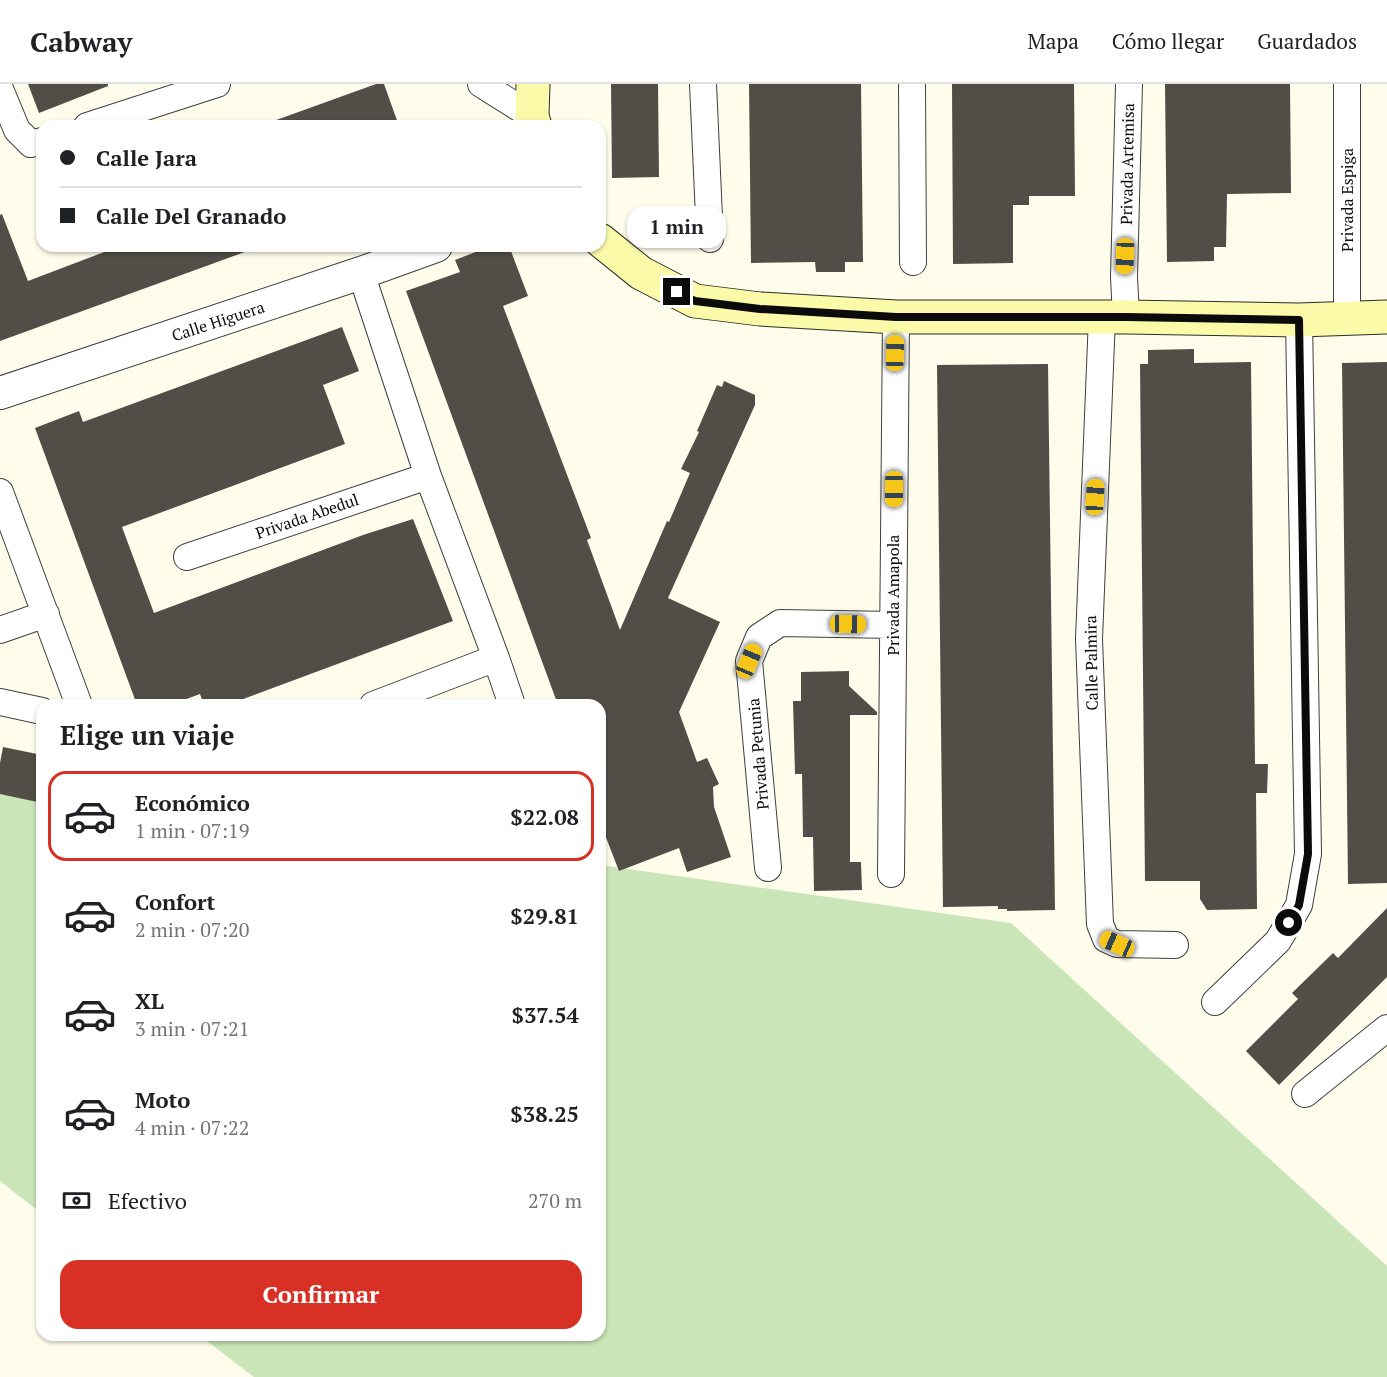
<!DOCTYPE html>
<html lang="es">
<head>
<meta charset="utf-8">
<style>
	body { margin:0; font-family:"PT Serif",serif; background:#f6f6f6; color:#202124; height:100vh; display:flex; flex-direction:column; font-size:22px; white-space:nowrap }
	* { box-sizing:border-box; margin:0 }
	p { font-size:20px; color:#757577 }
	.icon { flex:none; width:33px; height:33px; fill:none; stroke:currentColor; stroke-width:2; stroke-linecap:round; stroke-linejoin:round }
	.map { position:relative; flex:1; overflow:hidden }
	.side { position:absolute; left:36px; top:615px; width:570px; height:642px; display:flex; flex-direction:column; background:#fff; border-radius:18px; box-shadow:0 2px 4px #0004 }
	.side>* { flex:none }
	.banner { position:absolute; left:36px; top:36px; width:570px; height:132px; border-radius:18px; box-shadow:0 2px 4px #0004; display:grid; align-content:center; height:132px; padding:0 24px; background:#fff }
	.end { position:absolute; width:27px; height:27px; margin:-14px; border:8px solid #0b0b0b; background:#fff; box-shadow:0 0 0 3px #fff }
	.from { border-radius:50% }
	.bubble { position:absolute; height:42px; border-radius:18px; background:#fff; box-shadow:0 2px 4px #0004; font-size:20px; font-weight:600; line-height:42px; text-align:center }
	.car { position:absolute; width:18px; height:36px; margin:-18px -9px; border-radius:8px; box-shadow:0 0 4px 2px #0007; background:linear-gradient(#f5c518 24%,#345 0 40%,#f5c518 0 76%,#345 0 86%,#f5c518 0) }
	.banner b { display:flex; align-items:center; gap:21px; height:57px; font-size:22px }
	.banner b+b { border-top:2px solid #e0e0e0 }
	.banner i { width:15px; height:15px; background:#202124 }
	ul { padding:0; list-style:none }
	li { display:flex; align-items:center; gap:18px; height:90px; margin:0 12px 9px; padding:0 12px; border:3px solid transparent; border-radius:18px }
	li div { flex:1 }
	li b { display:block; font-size:22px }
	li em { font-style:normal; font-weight:600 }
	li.current { border-color:#d93025 }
	li>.icon { width:54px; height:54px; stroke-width:1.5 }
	h2 { padding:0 24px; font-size:27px; line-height:72px }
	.pay { display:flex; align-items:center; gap:15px; height:66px; padding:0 24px; font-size:22px }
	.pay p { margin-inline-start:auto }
	.cta { display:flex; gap:12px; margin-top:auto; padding:12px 24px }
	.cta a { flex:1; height:69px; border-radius:18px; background:#d93025; color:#fff; font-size:24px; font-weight:600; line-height:69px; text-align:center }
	header { display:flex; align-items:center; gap:36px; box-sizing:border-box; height:84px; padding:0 30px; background:#fff; border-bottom:2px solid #e0e0e0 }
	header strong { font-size:28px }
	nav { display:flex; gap:33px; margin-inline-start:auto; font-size:21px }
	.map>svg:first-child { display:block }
	.green { fill:#cae5b7 }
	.building { fill:#534d48 }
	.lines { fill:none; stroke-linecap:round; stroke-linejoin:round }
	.minor-casing { stroke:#3e3e3e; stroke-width:28 }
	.tertiary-casing { stroke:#3e3e3e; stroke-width:34 }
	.secondary-casing { stroke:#2d2d2d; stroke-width:35 }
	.minor { stroke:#fff; stroke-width:26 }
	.tertiary { stroke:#fff; stroke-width:32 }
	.secondary { stroke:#fafaa9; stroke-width:33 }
	.route { stroke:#0b0b0b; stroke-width:8 }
	.labels { text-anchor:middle; stroke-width:6; stroke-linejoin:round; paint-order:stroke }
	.street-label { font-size:16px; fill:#0b0b0b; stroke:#fff }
</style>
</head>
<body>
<header>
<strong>Cabway</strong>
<nav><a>Mapa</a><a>Cómo llegar</a><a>Guardados</a></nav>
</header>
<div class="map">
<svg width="1387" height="1293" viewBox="0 0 1387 1293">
	<rect width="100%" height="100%" fill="#fefcea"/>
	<!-- green -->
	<path class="green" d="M 0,695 L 42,701 L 42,1130 L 0,1097 Z
		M 600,781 L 1011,839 L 1387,1182 L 1387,1293 L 254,1293 L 199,1251 L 600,1251 Z"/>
	<!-- building -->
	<path class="building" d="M 28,0 L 108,0 L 108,2 L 39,29 Z
		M 376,0 L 384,0 L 399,42 L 268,42 L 268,39 Z
		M 611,0 L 658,0 L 659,93 L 612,94 Z
		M 749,0 L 861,0 L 863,178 L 845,178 L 845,188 L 816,188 L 815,178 L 751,179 Z
		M 952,0 L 1074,0 L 1075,112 L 1029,112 L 1029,121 L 1013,121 L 1013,179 L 953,180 Z
		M 1165,0 L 1290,0 L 1291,109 L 1227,110 L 1226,163 L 1214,163 L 1214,177 L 1167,178 Z
		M 2,130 L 28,197 L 120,162 L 252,162 L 253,165 L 0,257 L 0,131 Z
		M 491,162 L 509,162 L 528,212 L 503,222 L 591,454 L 587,456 L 620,546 L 667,437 L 669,438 L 690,389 L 681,385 L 699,348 L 697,347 L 717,301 L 722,303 L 724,297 L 755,311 L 755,321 L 668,514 L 720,538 L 679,628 L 697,678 L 707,674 L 719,700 L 713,703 L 714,723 L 731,773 L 687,788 L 679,764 L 619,787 L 600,738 L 600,621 L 558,621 L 406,207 L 460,188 L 455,176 Z
		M 342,243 L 359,287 L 323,301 L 345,360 L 122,443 L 154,529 L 363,451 L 413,435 L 453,537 L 227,621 L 204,621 L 200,610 L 170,621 L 137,621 L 35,344 L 79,327 L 83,338 Z
		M 1194,265 L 1194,279 L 1251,278 L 1255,680 L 1268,680 L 1267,709 L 1256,709 L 1257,825 L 1207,826 L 1200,815 L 1200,797 L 1145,797 L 1140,280 L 1148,280 L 1148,266 Z
		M 1387,278 L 1387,799 L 1348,800 L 1342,279 Z
		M 1048,280 L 1055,826 L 1007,827 L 1007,825 L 998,825 L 998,822 L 943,823 L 937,281 Z
		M 849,587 L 849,602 L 877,628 L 877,631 L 850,631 L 850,778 L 861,778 L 862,806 L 814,807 L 813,753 L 803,753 L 802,690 L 795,690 L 793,617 L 801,617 L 801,588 Z
		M 3,663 L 42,671 L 42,719 L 0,710 L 0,679 Z
		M 1387,824 L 1387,893 L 1279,1001 L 1246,967 L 1298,915 L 1292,909 L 1333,869 L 1338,874 Z"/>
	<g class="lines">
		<!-- minor casing -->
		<g class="minor-casing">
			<path id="minor" d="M 481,0 L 532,32
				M 703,0 L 710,155
				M 912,0 L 913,178
				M 0,5 L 17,46 L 31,60 L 42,57
				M 87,42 L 217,0
				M 361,189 L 428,392 L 496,574 L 512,621
				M 1102,233 L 1089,555 L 1100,840 L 1106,855 L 1117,860 L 1175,861
				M 1126,233 L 1124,193 L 1129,0
				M 1347,233 L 1347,0
				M 0,408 L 79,621
				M 187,473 L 428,392
				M 0,546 L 46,530
				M 0,618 L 42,627
				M 373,621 L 496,574
				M 768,784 L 749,577 L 759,553 L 780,539 L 893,541
				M 891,790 L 896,233
				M 1215,918 L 1278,857 L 1299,821 L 1308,770 L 1299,236
				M 1305,1010 L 1387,944"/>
		</g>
		<!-- tertiary casing -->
		<g class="tertiary-casing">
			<path id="tertiary" d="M 0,309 L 361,189 L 436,162"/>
		</g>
		<!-- secondary casing -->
		<g class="secondary-casing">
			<path id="secondary" d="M 533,0 L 532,32 L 535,42
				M 600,156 L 641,189 L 695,217 L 760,225 L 896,233 L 1126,233 L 1299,236 L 1387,233"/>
		</g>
		<!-- minor -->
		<use href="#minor" class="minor"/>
		<!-- tertiary -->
		<use href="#tertiary" class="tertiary"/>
		<!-- secondary -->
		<use href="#secondary" class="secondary"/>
	</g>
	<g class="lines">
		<!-- route -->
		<path class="route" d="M 677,208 L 695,217 L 760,225 L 896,233 L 1126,233 L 1299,236 L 1308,770 L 1299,821 L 1289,839"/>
	</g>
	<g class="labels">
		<!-- street labels -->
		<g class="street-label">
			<text transform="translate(1127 80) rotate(-89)" y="6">Privada Artemisa</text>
			<text transform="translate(1347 116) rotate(-90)" y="6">Privada Espiga</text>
			<text transform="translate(218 237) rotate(-18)" y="6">Calle Higuera</text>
			<text transform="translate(307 432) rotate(-19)" y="6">Privada Abedul</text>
			<text transform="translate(893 511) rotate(-90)" y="6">Privada Amapola</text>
			<text transform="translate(1091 579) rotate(-91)" y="6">Calle Palmira</text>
			<text transform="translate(758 670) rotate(-95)" y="6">Privada Petunia</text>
		</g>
	</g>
</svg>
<i class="end from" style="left:1289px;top:839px"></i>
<i class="end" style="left:677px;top:208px"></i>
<div class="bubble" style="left:627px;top:122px;width:99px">1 min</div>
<i class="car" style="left:1125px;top:172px;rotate:182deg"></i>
<i class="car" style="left:895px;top:269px;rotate:1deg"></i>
<i class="car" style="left:894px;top:405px;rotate:180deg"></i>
<i class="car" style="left:1095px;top:413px;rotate:3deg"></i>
<i class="car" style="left:848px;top:540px;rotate:91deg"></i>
<i class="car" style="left:749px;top:577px;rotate:23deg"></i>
<i class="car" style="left:1117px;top:860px;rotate:294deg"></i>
<div class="banner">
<b><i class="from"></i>Calle Jara</b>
<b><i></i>Calle Del Granado</b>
</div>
<section class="side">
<h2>Elige un viaje</h2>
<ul>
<li class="current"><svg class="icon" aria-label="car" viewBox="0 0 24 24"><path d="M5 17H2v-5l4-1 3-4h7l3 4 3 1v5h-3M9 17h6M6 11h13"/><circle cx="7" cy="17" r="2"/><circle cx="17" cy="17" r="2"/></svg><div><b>Económico</b><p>1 min · 07:19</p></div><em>$22.08</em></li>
<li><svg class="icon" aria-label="car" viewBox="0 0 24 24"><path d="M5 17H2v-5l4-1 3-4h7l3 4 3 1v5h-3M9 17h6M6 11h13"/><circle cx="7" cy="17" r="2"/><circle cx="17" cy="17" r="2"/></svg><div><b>Confort</b><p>2 min · 07:20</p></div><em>$29.81</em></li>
<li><svg class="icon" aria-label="car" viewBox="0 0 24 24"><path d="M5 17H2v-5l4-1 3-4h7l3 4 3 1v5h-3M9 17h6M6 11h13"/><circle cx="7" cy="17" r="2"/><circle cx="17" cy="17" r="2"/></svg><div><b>XL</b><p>3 min · 07:21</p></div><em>$37.54</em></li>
<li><svg class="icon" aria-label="car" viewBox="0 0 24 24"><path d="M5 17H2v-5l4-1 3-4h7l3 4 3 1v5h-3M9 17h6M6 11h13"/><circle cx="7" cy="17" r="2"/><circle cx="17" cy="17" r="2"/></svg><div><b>Moto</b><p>4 min · 07:22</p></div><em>$38.25</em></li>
</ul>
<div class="pay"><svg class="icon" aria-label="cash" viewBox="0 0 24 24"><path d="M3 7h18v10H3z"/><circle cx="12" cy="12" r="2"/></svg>Efectivo<p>270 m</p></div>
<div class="cta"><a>Confirmar</a></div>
</section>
</div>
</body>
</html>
